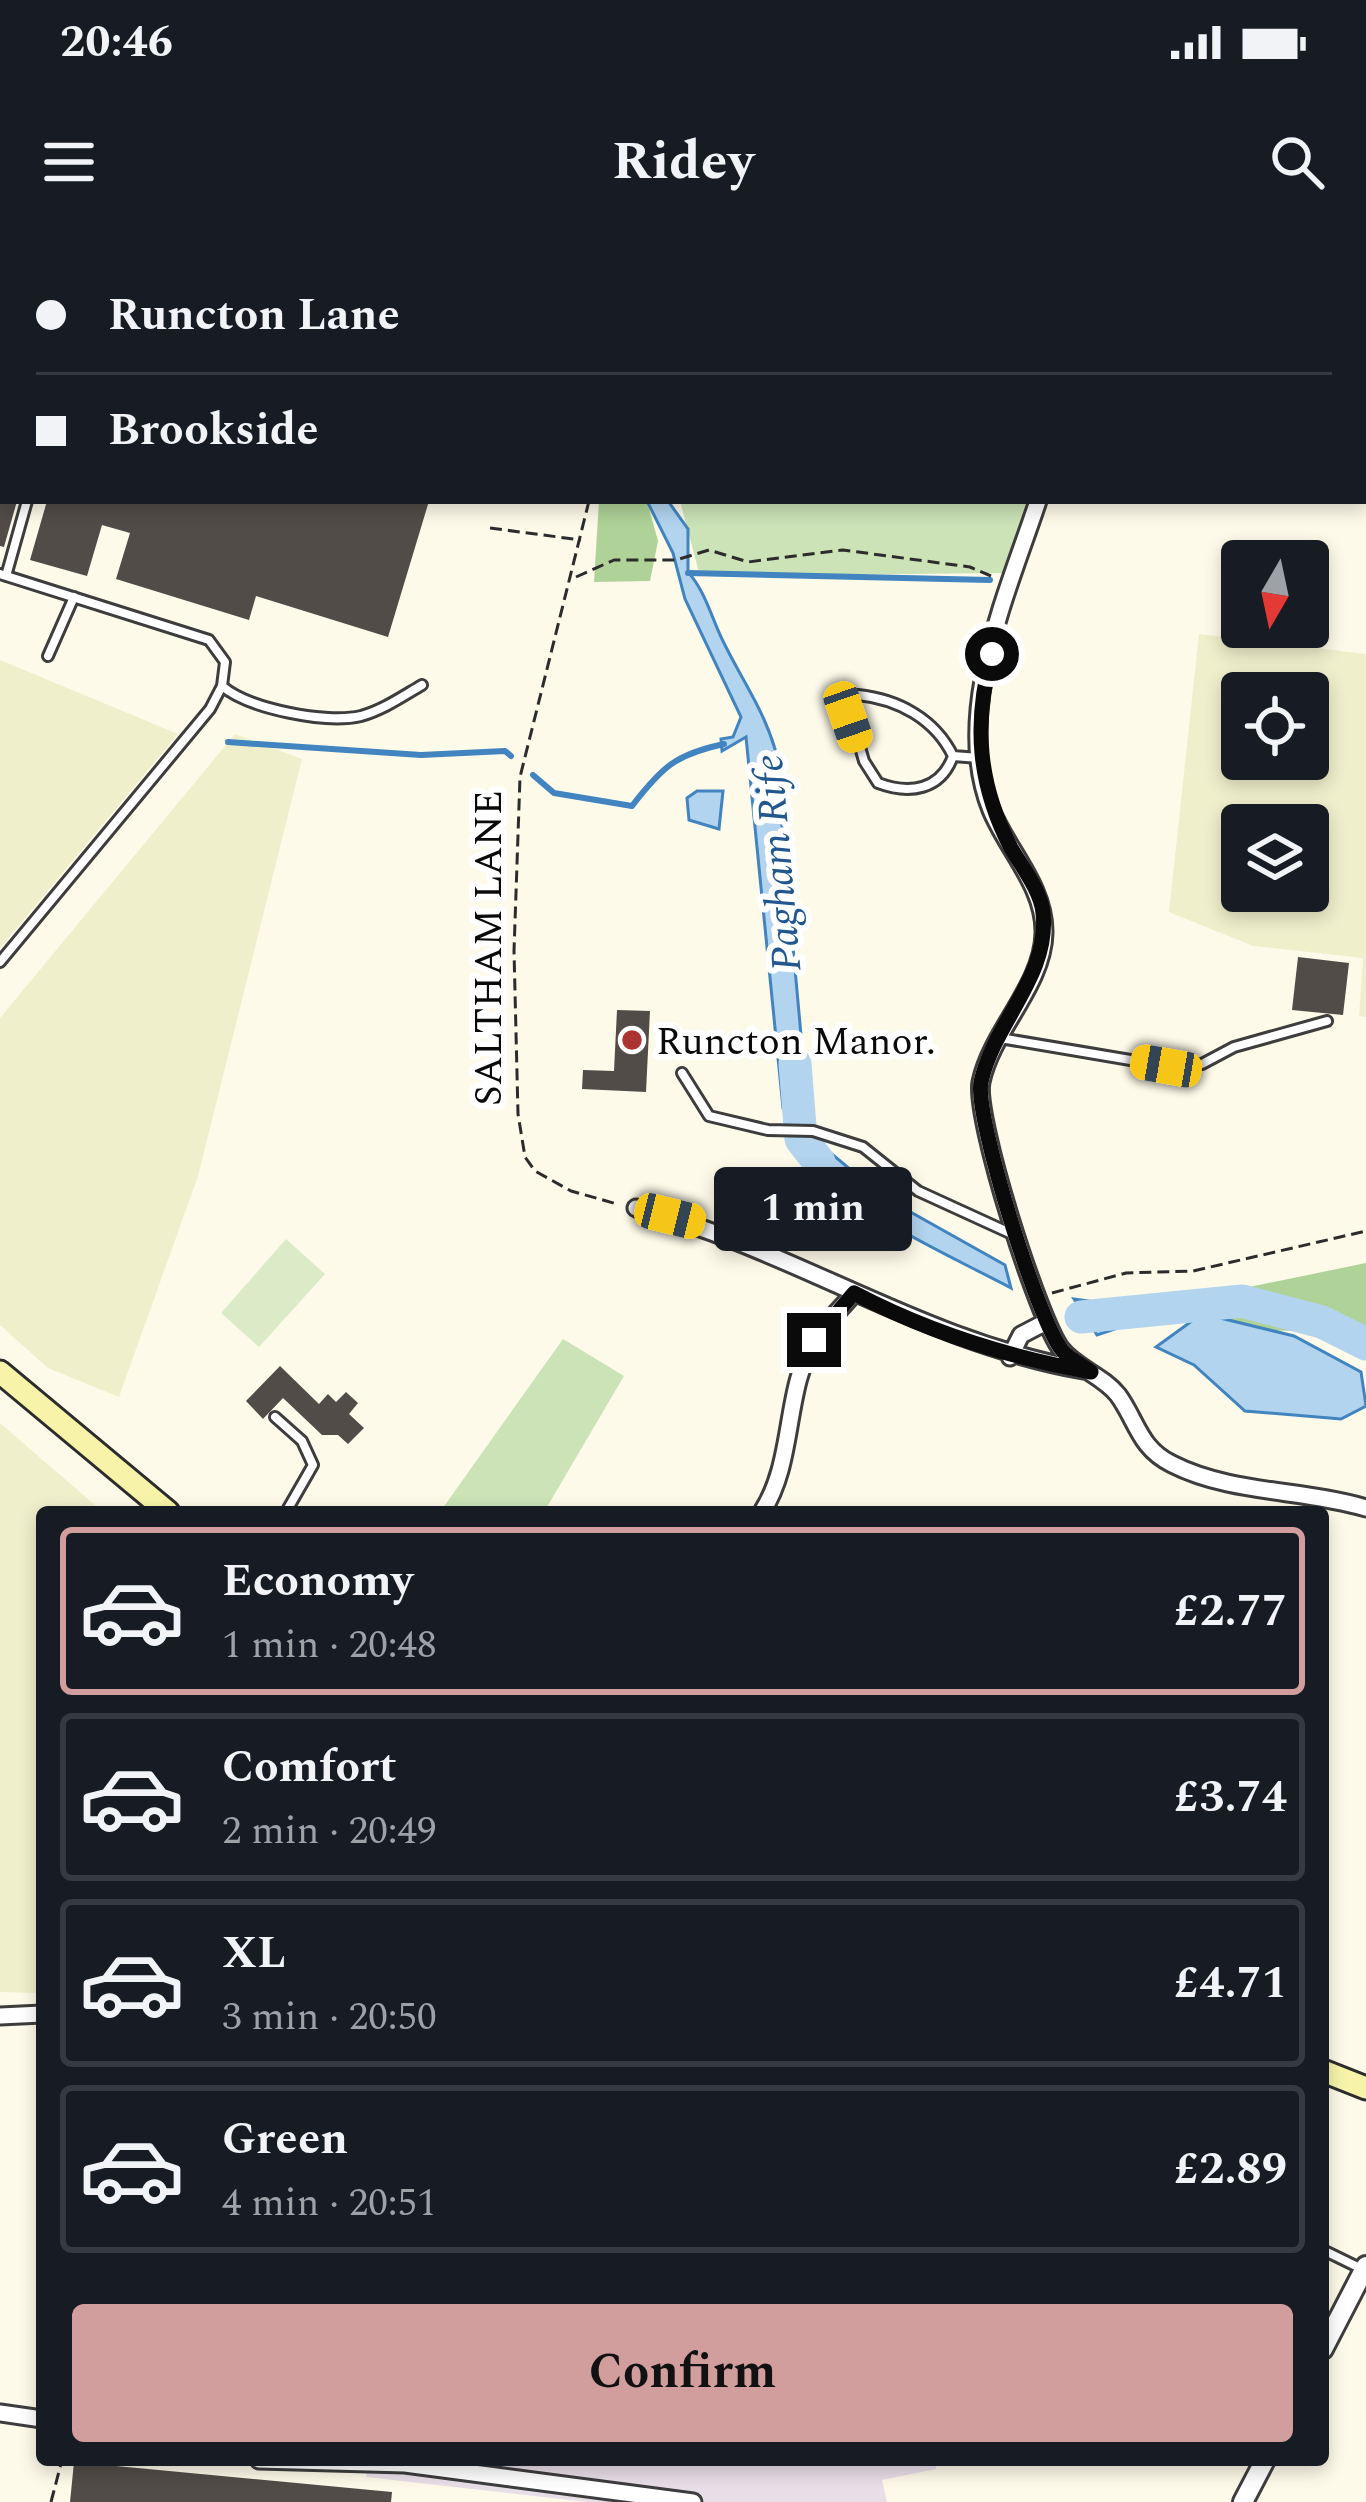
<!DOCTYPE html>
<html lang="en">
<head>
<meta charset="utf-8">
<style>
	body { margin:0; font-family:Spectral,serif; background:#20242c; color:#f1f3f6; height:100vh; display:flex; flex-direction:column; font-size:45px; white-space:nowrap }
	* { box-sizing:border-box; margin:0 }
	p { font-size:39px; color:#9ea1a6 }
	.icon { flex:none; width:66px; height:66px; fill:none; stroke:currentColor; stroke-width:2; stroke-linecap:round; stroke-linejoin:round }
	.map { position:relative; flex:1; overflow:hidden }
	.drawer { position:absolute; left:36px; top:1266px; width:1293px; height:960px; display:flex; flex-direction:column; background:#171b24; border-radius:12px; box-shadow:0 6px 18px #0003 }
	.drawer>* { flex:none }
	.guide { position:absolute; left:0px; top:0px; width:1368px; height:264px; box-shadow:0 6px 18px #0003; display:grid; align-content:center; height:264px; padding:0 36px; background:#171b24 }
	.needle { width:78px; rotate:189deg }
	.tools { position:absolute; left:1221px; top:300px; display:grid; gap:24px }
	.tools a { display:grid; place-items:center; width:108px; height:108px; border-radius:12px; background:#171b24; box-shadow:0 6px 18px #0003; font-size:60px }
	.end { position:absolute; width:54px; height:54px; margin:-27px; border:15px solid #0a0a0a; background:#fff; box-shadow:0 0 0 6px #fff }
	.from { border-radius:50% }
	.bubble { position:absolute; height:84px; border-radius:12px; background:#171b24; box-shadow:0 6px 18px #0003; font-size:39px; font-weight:700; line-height:84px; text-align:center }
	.car { position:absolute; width:36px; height:72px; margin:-36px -18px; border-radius:15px; box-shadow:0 0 9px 3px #0007; background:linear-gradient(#f5c518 24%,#345 0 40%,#f5c518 0 76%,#345 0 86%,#f5c518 0) }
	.guide b { display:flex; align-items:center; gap:42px; height:114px; font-size:45px }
	.guide b+b { border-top:3px solid #363941 }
	.guide i { width:30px; height:30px; background:#f1f3f6 }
	ul { padding:21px 0 0; list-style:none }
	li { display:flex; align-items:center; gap:36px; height:168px; margin:0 24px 18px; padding:0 12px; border:6px solid #363941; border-radius:12px }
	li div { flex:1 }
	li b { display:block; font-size:45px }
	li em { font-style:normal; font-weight:700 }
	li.current { border-color:#d29d9d }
	li>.icon { width:108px; height:108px; stroke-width:1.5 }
	.button { display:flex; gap:24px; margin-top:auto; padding:24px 36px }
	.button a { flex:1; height:138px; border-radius:12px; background:#d29d9d; color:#111; font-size:48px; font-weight:700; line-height:138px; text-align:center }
	.status { display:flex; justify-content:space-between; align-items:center; height:84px; padding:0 60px; background:#171b24; direction:ltr }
	.status svg { height:33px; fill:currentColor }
	header { display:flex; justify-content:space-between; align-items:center; height:156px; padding:0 36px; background:#171b24; font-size:54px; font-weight:700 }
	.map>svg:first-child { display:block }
	.industrial { fill:#e8dee8 }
	.farmland { fill:#f0efcc; fill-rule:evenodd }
	.green { fill:#cbe3b7 }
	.forest { fill:#aed297 }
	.pitch { fill:#dcebc7 }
	.water { fill:#b2d4ef; stroke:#4184bf; stroke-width:3 }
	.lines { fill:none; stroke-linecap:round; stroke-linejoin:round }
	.stream { stroke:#4184bf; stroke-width:6 }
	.river { stroke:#b2d4ef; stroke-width:33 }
	.building { fill:#514c47 }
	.service-casing { stroke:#3d3d3d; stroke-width:14 }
	.minor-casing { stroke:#3d3d3d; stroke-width:21 }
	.tertiary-casing { stroke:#3d3d3d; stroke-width:24 }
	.secondary-casing { stroke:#2c2c2c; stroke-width:27 }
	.path { stroke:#2c2c2c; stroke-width:3; stroke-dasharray:12 6; stroke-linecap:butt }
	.service { stroke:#fff; stroke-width:8 }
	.minor { stroke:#fff; stroke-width:15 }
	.tertiary { stroke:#fff; stroke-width:18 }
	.secondary { stroke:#f7f4aa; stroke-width:21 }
	.route { stroke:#0a0a0a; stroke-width:15 }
	.poi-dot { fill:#ab3330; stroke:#fff; stroke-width:4.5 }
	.labels { text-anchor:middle; stroke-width:12; stroke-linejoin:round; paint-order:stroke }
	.street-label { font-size:39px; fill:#0a0a0a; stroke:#fff }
	.poi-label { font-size:39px; fill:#0a0a0a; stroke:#fff; text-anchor:start }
	.water-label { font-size:42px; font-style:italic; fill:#21578e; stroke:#fff }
</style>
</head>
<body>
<div class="status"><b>20:46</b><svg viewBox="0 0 49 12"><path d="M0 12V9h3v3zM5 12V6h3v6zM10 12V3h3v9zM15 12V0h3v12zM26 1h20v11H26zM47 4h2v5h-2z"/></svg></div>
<header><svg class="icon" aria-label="menu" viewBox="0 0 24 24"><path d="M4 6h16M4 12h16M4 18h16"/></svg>Ridey<svg class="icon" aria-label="search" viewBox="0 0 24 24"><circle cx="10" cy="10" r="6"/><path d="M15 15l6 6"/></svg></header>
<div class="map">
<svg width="1366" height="2262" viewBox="0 0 1366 2262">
	<rect width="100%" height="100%" fill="#fdfae9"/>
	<!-- industrial -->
	<path class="industrial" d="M 368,2220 L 936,2220 L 936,2229 L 882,2240 L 887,2262 L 588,2262 L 366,2237 Z"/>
	<!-- farmland -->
	<path class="farmland" d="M 39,0 L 526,0 L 526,3 L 50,3 Z
		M 1199,394 L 1366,414 L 1366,777 L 1359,776 L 1363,718 L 1253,706 L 1169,672 ZM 1308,453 L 1308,519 L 1242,519 L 1242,453 ZM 1242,585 L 1308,585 L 1308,651 L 1242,651 Z
		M 0,420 L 178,494 L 0,708 Z
		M 235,494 L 302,519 L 198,936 L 119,1157 L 48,1128 L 0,1085 L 0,778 Z
		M 0,1183 L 103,1272 L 42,1272 L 42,1753 L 37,1753 L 0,1752 Z"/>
	<!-- green -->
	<path class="green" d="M 744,0 L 1101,0 L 742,3 Z
		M 680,261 L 1027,261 L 1003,333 L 700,336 Z
		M 563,1099 L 624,1136 L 544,1272 L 440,1272 Z"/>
	<!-- forest -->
	<path class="forest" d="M 599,261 L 647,261 L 658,301 L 650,341 L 594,342 Z
		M 1366,1023 L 1366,1119 L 1313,1091 L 1211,1090 L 1201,1057 Z"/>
	<!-- pitch -->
	<path class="pitch" d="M 286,999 L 325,1034 L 259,1107 L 221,1073 Z"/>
	<!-- water -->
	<path class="water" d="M 647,261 L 668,261 L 688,289 L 688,332 C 705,351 711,376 722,399 C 740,437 763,468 775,509 L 808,872 L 783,868 L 746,497 L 722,511 L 721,499 L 733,497 L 741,477 L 685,359 L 673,313 Z
		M 697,551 L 723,551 L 719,589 L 689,580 L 687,558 Z
		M 792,897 L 820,904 L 882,956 L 1005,1025 L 1011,1048 C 948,1014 823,962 792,897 Z
		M 1074,1059 L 1124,1066 L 1127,1085 L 1097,1095 Z
		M 1216,1077 L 1294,1096 L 1361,1132 L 1366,1166 L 1341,1179 L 1245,1171 L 1194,1125 L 1156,1107 L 1196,1078 Z"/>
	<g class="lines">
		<!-- stream -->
		<path class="stream" d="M 688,333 L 990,340
			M 228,502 L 421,515 L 505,511 L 511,516
			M 533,535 L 554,553 L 632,566 C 662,527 676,514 724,504"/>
		<!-- river -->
		<path class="river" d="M 702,0 L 703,3
			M 795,824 L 801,899 L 819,922
			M 1081,1077 L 1242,1061 L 1322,1082 L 1366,1104"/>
	</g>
	<!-- building -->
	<path class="building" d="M 0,261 L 17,261 L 4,307 L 0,306 Z
		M 47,261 L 429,261 L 388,397 L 256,356 L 249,380 L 116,339 L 130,293 L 102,285 L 87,336 L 30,320 Z
		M 1298,717 L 1349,723 L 1343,775 L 1292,770 Z
		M 617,770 L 650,771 L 646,852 L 582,849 L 583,830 L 614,831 Z
		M 280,1126 L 319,1164 L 328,1154 L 336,1162 L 346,1152 L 358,1163 L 349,1174 L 364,1188 L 348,1204 L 338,1195 L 322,1195 L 283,1158 L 263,1179 L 246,1161 Z
		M 74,2222 L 392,2252 L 391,2262 L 70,2262 Z"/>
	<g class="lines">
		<!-- service casing -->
		<g class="service-casing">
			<path id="service" d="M 0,334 L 209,400 L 225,422 L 222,446 L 210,469 L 0,722
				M 6,336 L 27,261
				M 48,416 L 74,357
				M 222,446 C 249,469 326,484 361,476 C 383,470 403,456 422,445
				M 953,516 C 941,550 910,555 878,543 L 864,521 L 848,466 L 858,455 C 898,459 935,479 953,516 L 979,518
				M 1000,798 L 1166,826 L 1202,824 L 1234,807 L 1327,781
				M 682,833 L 709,876 L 768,890 L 813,891 L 863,907 L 918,951 L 1012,994
				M 275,1177 L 302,1201 L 313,1225 L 286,1272
				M 1323,2010 L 1364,2030"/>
		</g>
		<!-- minor casing -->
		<g class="minor-casing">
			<path id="minor" d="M 1108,3 L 1109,0
				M 1038,261 C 1008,352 952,474 991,570 C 1008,611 1045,647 1044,693 C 1043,746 992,790 981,842 C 974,878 1039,1081 1061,1109 C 1076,1128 1103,1136 1118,1155 C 1137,1181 1139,1208 1172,1224 C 1231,1254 1303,1249 1366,1268
				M 636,968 C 796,1010 917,1100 1083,1130
				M 1010,1117 L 1021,1095 L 1046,1082
				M 762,1272 C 796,1219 783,1150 816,1098 C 826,1082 842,1068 854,1053
				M 0,1776 L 42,1774
				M 0,2173 L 42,2179
				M 259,2220 L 405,2224 L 693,2262"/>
		</g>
		<!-- tertiary casing -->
		<g class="tertiary-casing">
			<path id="tertiary" d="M 1323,2109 L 1366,2026
				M 1243,2262 L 1265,2220"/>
		</g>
		<!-- secondary casing -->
		<g class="secondary-casing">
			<path id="secondary" d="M 0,1132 L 168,1272
				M 1323,1831 L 1366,1848"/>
		</g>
		<!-- path -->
		<path class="path" d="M 563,0 L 563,3
			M 589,261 L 520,537 L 514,711 L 518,874 L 525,917 L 535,931 L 571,951 L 617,964
			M 490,288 L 581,300
			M 576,337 L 614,320 L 676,320 L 709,310 L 748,322 L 843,310 L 970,327 L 991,336
			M 1052,1053 L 1126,1033 L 1193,1031 L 1366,991
			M 51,2262 L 62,2220"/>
		<!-- service -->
		<use href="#service" class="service"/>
		<!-- minor -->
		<use href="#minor" class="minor"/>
		<!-- tertiary -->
		<use href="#tertiary" class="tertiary"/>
		<!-- secondary -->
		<use href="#secondary" class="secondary"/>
	</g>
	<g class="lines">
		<!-- route -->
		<path class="route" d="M 814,1100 L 854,1053 C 930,1093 1007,1117 1091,1132 C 1082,1125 1069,1119 1062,1110 C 1039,1083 974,876 981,842 C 994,782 1050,736 1043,673 C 1041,651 1022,627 1011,608 C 978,544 973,484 992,414"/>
	</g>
	<!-- markers -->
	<circle class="poi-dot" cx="632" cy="800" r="12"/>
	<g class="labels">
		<!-- street labels -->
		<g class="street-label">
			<text transform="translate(487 708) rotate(-90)" y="14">SALTHAM LANE</text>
		</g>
		<!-- poi labels -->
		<g class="poi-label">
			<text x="656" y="814">Runcton Manor.</text>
		</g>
		<!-- water labels -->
		<g class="water-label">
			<text transform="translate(776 623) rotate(-95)" y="15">Pagham Rife</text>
		</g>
	</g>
</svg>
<div class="tools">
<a><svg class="needle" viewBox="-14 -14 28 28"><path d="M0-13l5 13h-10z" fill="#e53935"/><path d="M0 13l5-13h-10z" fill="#9ea1a6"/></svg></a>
<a><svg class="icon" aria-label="locate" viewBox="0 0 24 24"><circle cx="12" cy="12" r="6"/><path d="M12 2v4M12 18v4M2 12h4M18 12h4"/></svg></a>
<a><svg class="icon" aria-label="layers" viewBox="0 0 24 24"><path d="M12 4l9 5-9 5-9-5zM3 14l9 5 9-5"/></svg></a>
</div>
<i class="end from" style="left:992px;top:414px"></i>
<i class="end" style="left:814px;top:1100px"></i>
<div class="bubble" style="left:714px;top:927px;width:198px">1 min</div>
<i class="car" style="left:848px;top:477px;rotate:161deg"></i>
<i class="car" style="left:1166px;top:826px;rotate:280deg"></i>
<i class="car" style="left:670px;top:976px;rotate:104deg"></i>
<div class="guide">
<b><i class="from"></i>Runcton Lane</b>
<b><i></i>Brookside</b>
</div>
<section class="drawer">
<ul>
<li class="current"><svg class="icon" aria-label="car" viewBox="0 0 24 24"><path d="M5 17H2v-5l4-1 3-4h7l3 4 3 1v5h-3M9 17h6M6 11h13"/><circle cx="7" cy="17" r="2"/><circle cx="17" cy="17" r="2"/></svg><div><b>Economy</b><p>1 min · 20:48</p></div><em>£2.77</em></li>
<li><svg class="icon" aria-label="car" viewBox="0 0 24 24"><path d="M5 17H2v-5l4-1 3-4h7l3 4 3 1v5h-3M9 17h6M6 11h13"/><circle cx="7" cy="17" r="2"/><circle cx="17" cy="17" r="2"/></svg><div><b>Comfort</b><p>2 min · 20:49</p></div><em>£3.74</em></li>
<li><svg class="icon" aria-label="car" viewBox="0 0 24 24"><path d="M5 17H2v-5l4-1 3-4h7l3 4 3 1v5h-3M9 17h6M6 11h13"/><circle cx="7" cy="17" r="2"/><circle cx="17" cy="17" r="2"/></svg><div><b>XL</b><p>3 min · 20:50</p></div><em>£4.71</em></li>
<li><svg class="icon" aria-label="car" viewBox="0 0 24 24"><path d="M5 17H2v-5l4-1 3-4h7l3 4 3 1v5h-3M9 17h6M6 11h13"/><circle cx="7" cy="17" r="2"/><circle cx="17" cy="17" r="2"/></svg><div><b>Green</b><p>4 min · 20:51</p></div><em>£2.89</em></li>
</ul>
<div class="button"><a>Confirm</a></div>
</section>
</div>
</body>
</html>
